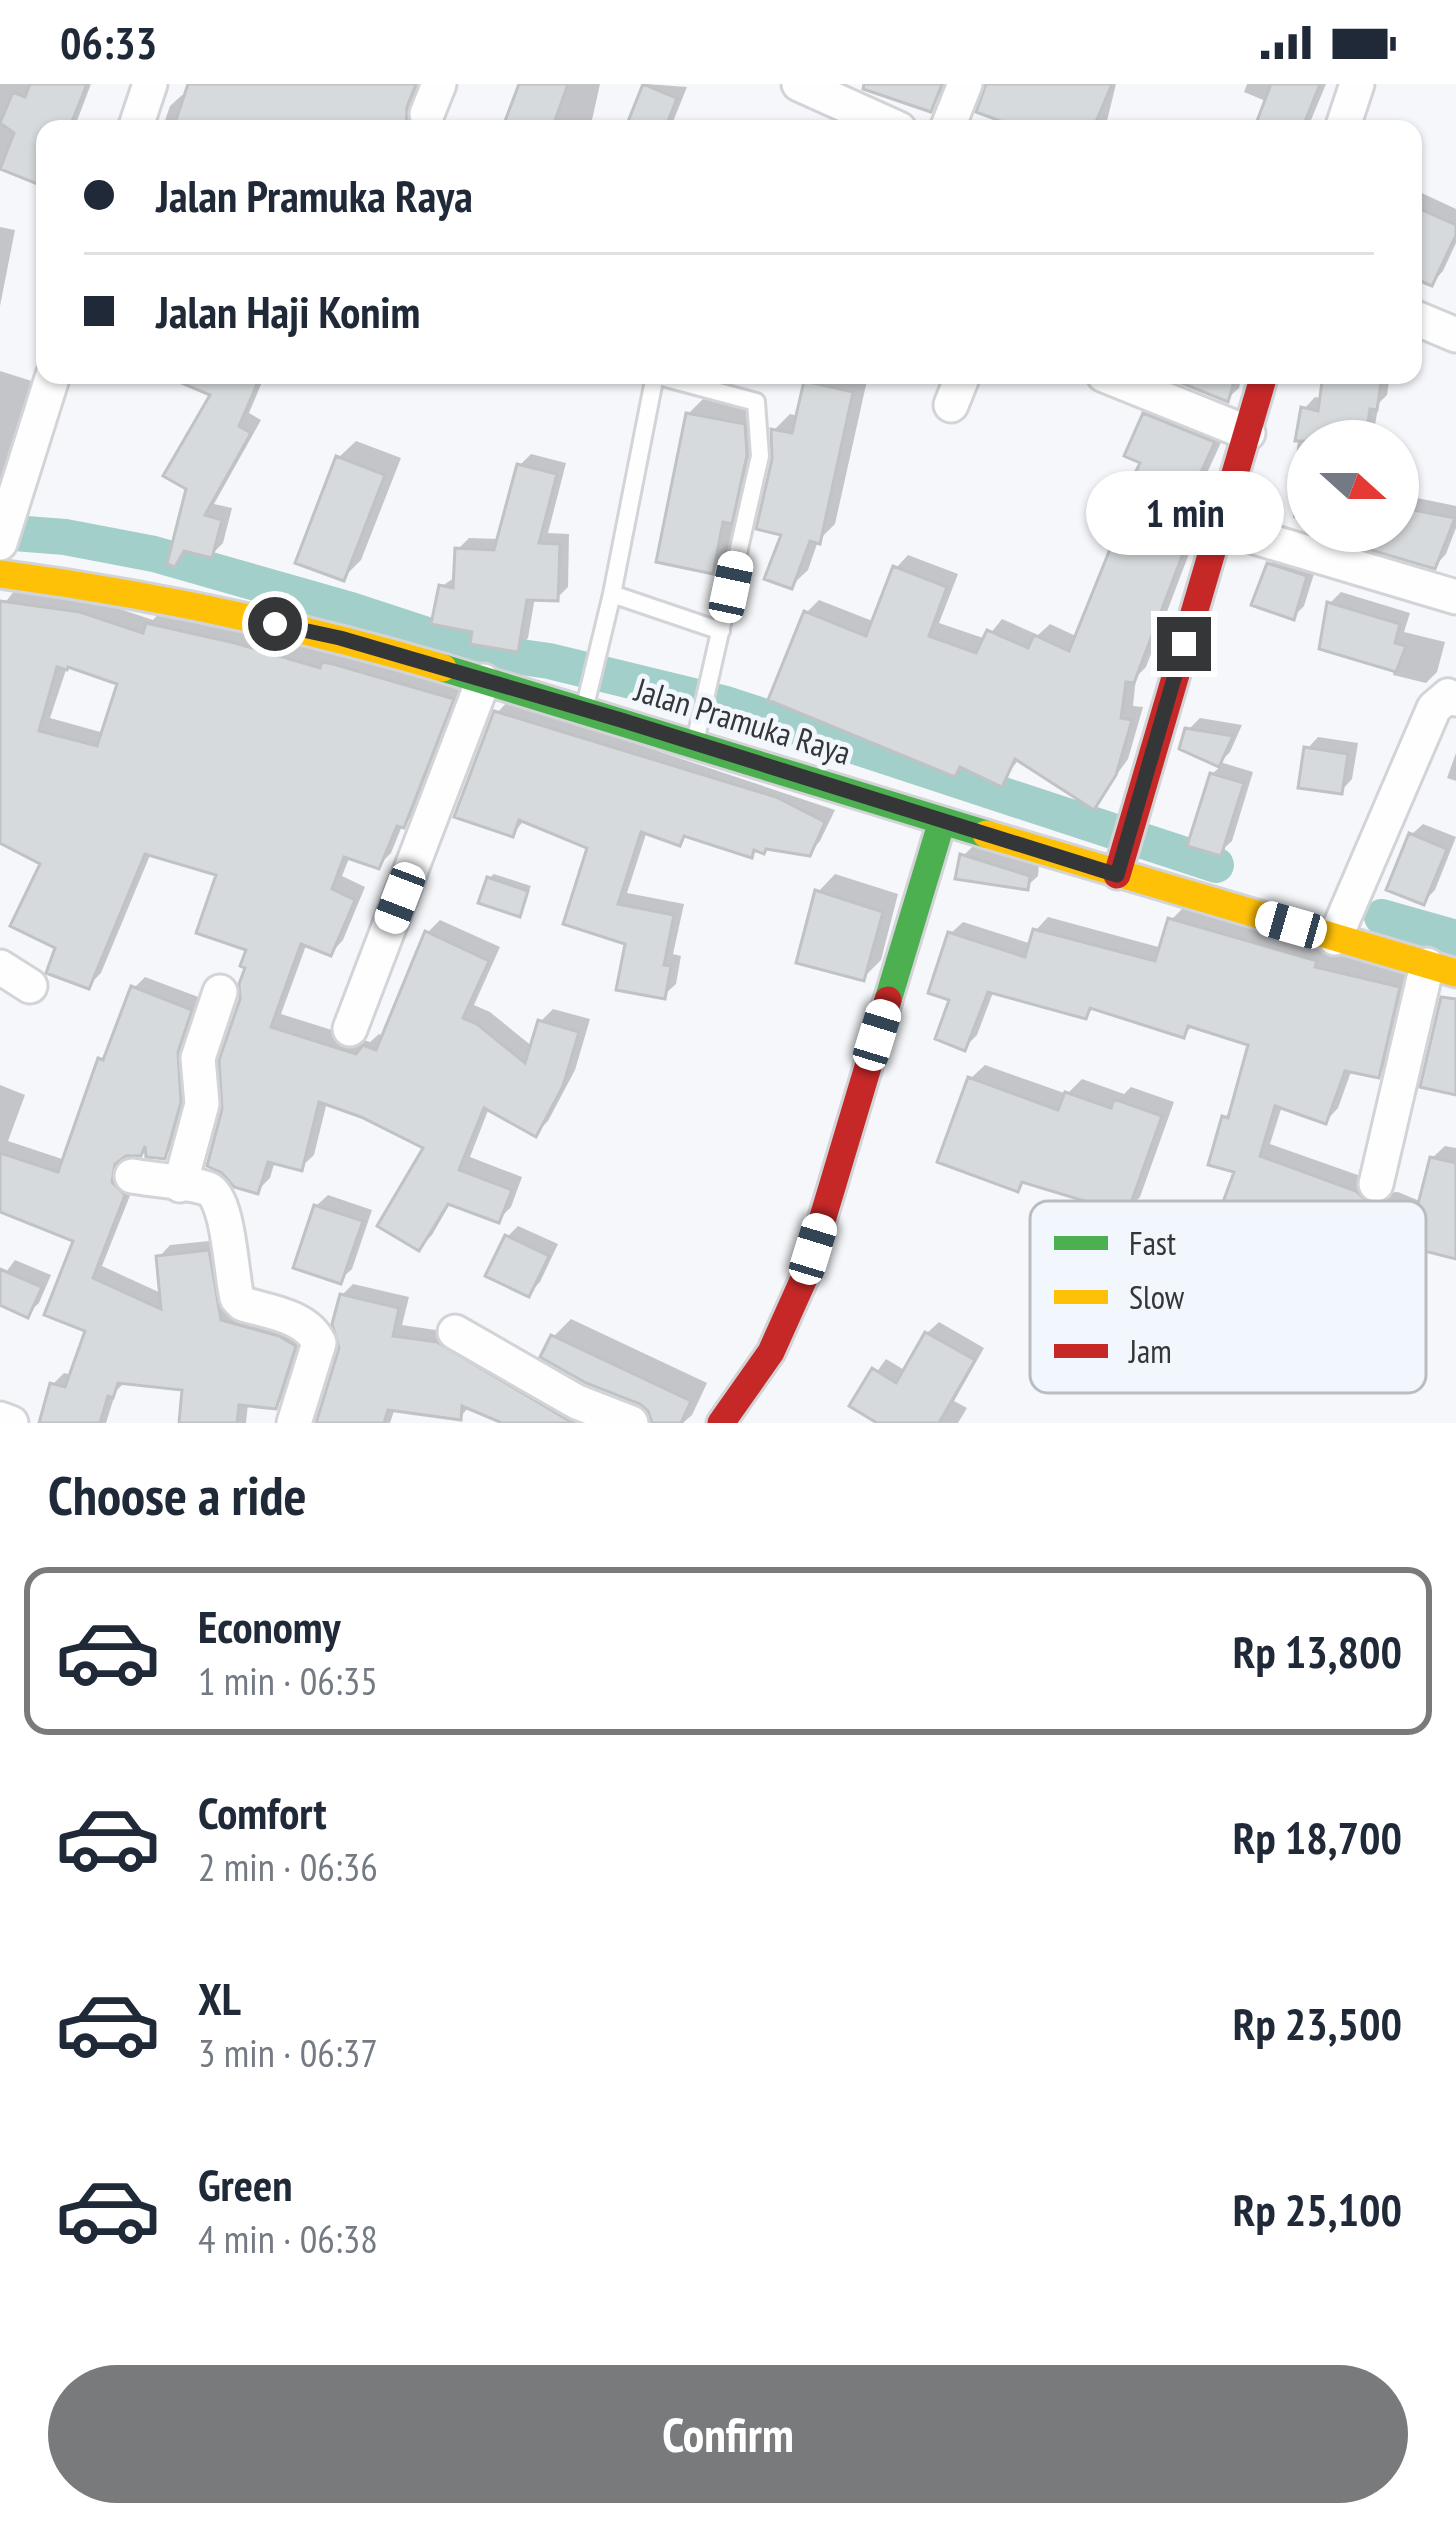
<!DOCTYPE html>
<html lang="en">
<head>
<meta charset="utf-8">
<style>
	body { margin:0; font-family:"PT Sans Narrow",sans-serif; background:#f6f6f7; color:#1f2937; height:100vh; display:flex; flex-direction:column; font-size:45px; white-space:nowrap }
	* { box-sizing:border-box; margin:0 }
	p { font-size:39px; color:#747a83 }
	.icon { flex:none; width:66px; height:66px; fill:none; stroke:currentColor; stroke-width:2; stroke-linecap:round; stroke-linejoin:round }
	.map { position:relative; height:1339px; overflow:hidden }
	.side { display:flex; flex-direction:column; background:#fff; flex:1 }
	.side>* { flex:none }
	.hud { position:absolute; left:36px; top:36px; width:1386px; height:264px; border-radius:24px; box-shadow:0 3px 9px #0004; display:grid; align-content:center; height:264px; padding:0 48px; background:#fff }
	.needle { width:78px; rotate:111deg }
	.buttons { position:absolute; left:1287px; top:336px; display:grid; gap:24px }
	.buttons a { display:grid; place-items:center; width:132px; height:132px; border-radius:50%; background:#fff; box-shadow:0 3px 9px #0004; font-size:60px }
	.end { position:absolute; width:54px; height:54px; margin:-27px; border:15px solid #343638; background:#fff; box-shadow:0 0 0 6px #fff }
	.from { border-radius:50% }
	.bubble { position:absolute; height:84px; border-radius:42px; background:#fff; box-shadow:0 3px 9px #0004; font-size:39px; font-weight:700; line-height:84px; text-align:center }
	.car { position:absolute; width:36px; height:72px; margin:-36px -18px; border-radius:15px; box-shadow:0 0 9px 3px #0007; background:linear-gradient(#fff 24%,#345 0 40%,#fff 0 76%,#345 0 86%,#fff 0) }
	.hud b { display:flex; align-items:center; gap:42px; height:114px; font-size:45px }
	.hud b+b { border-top:3px solid #e0e1e3 }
	.hud i { width:30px; height:30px; background:#1f2937 }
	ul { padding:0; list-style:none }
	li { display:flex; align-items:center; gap:36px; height:168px; margin:0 24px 18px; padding:0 24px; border:6px solid transparent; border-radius:24px }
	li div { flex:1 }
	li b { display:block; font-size:45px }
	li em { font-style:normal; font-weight:700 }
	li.selected { border-color:#787a7c }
	li>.icon { width:108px; height:108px; stroke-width:1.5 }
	h2 { padding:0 48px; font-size:54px; line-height:144px }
	.cta { display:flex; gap:24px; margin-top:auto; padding:24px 48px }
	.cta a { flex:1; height:138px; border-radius:72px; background:#787a7c; color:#fff; font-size:48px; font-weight:700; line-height:138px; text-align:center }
	.status { display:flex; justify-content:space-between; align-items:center; height:84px; padding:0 60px; background:#fff; direction:ltr }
	.status svg { height:33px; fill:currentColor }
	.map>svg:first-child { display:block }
	.shadow { fill:#0003; fill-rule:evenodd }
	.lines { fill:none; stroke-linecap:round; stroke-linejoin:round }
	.canal { stroke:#a2cfc9; stroke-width:36 }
	.building { fill:#d7dadc; stroke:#c0c2c4; stroke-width:3; fill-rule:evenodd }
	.lane-casing { stroke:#d2d4d7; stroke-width:22 }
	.street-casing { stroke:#d2d4d7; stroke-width:39 }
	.fast-casing { stroke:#d2d4d7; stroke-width:33 }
	.slow-casing { stroke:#d2d4d7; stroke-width:33 }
	.jam-casing { stroke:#d2d4d7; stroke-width:33 }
	.lane { stroke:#fefefe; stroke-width:16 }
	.street { stroke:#fefefe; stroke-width:33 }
	.fast { stroke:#4caf50; stroke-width:27 }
	.slow { stroke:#ffc107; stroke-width:27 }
	.jam { stroke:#c62828; stroke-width:27 }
	.route { stroke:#343638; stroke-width:15 }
	.labels { text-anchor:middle; stroke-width:10; stroke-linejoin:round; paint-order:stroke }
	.street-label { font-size:33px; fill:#343638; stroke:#f2f7fd }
	.key { fill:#f2f7fd; stroke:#b9bdc2; stroke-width:3 }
	.key-label { font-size:33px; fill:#343638 }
</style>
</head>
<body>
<div class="status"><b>06:33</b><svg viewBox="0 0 49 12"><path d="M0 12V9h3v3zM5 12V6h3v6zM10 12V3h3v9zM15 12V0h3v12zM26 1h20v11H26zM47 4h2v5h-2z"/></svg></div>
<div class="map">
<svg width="1456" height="1339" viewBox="0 0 1456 1339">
	<rect width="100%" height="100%" fill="#f5f7fa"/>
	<!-- shadow -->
	<path class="shadow" d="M 0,0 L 91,0 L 74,45 L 45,45 L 45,100 L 0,82 Z
		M 191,0 L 421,0 L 433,39 L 462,45 L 162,45 L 170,22 L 182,11 L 187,13 Z
		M 537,0 L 600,0 L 590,45 L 506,45 Z
		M 647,0 L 687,3 L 670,45 L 628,45 Z
		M 902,0 L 948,0 L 930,25 Z
		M 988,0 L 1116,0 L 1105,45 L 1030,45 Z
		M 1247,0 L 1326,0 L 1311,36 L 1330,45 L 1257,45 L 1268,18 L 1244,8 Z
		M 1413,105 L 1456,125 L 1456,159 L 1443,187 L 1432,199 L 1413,191 Z
		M 0,143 L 15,146 L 0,222 Z
		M 0,287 L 38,299 L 0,406 Z
		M 199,291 L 265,291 L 249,329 L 261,336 L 214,420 L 232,424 L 223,459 L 211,471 L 188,465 L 175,480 L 214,310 Z
		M 814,291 L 868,292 L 835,440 L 818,457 L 808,486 L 791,502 L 774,346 L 790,330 L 799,332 L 807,298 Z
		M 1168,291 L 1242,291 L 1239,304 L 1227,315 Z
		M 1326,291 L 1390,291 L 1387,311 L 1379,319 L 1372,357 L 1308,357 L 1308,435 L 1293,434 L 1297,363 L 1304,325 L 1315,313 L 1323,315 Z
		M 706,312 L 761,323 L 748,419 L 738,430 L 730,469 L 712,486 L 688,330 Z
		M 1161,316 L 1228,343 L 1198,409 L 1182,424 L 1164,425 L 1201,438 L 1146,583 L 1136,593 L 1133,622 L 1143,623 L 1128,675 L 1094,722 L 1019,675 L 1001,699 L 963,681 L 954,690 L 806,529 L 819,516 L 875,538 L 896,484 L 908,471 L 958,490 L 939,539 L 986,555 L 1002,535 L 1038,551 L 1050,540 L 1078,553 L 1127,429 L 1136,420 L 1146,331 Z
		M 356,357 L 401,374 L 361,476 L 343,494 L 338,374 Z
		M 531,370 L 566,379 L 548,449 L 569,450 L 568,503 L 557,514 L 535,513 L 528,554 L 517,565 L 476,546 L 442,502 L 457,492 L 458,465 L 469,454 L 500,455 L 520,381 Z
		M 1398,410 L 1456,422 L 1456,444 L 1446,470 L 1435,482 L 1371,447 L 1398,447 Z
		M 1281,469 L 1317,480 L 1304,522 L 1293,533 L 1270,480 Z
		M 15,506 L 93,516 L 153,536 L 161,527 L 464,603 L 416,728 L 402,742 L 391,769 L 378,782 L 350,772 L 342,792 L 365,803 L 343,856 L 331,869 L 307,859 L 281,930 L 370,958 L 379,950 L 385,953 L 427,849 L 440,836 L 500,863 L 474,921 L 490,928 L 533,963 L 540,938 L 553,925 L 590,935 L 575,986 L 548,1037 L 536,1049 L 489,1024 L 470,1073 L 522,1093 L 511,1123 L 498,1136 L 451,1118 L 432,1151 L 419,1164 L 428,1063 L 363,1030 L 327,1018 L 314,1071 L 301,1083 L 275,1077 L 270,1094 L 257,1107 L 225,1025 L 250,864 L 220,789 L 151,769 L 101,889 L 88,902 L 59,863 L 44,779 L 0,747 L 0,525 ZM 68,580 L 121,598 L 104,649 L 50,634 Z
		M 1341,508 L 1410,529 L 1404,548 L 1445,558 L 1437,588 L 1426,599 L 1393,591 L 1394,584 L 1330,519 Z
		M 508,617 L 835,726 L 820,757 L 809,769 L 757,764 L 751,770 L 688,750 L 679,759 L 647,747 L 627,809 L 684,820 L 673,870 L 681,872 L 676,900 L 664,911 L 628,858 L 591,762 L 525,735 L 513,750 L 497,629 Z
		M 1200,634 L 1242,641 L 1230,668 L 1220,678 L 1253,688 L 1232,757 L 1220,768 L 1212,690 L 1222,681 L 1183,664 L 1188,646 Z
		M 1318,653 L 1358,659 L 1352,695 L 1341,707 L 1307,665 Z
		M 1456,669 L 1456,697 L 1447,694 Z
		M 1423,740 L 1456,753 L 1435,806 L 1423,818 L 1411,751 Z
		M 974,761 L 1039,781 L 1038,792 L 1026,803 L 963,772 Z
		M 494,790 L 531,802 L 519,830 L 489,794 Z
		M 835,790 L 898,810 L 881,876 L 863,894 L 818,808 Z
		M 1184,823 L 1411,891 L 1391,978 L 1378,991 L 1352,985 L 1338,1024 L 1326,1037 L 1282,1022 L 1270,1060 L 1369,1095 L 1383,1109 L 1398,1108 L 1422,1118 L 1432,1074 L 1445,1062 L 1456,1064 L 1456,1167 L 1407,1160 L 1402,1172 L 1390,1185 L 1316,1154 L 1302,1169 L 1238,1086 L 1224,1034 L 1233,1025 L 1252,959 L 1194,940 L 1184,951 L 1095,922 L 1086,932 L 994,906 L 977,951 L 965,963 L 953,914 L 950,850 L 963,838 L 1032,860 L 1036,846 L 1048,833 L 1162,864 L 1171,836 Z
		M 145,893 L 201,914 L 191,1005 L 176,1060 L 164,1072 L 147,1061 L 139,1069 L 125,1069 L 122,1086 L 135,1099 L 102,1182 L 163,1210 L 159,1173 L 170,1161 L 219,1156 L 231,1225 L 306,1250 L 287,1310 L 275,1322 L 248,1319 L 246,1339 L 182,1339 L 185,1303 L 124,1299 L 116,1307 L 106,1339 L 42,1339 L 53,1300 L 64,1289 L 72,1291 L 88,1245 L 76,1156 L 0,1125 L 0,1001 L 25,1011 L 8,1057 L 65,1076 L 100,976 L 110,966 L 134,904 Z
		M 985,981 L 1067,1010 L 1082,995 L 1124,1010 L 1131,1003 L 1174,1018 L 1140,1113 L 1126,1127 L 1026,1096 L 1018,1104 L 970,995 Z
		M 328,1111 L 372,1126 L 352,1185 L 340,1196 L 316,1122 Z
		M 518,1142 L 558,1160 L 540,1198 L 529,1209 L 507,1153 Z
		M 15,1176 L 51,1191 L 39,1219 L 27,1230 L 0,1218 L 0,1196 Z
		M 353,1200 L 409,1213 L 402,1241 L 449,1248 L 612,1339 L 510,1339 L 470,1322 L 460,1333 L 395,1324 L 390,1339 L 319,1339 L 342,1264 L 342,1211 Z
		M 571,1235 L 707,1299 L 692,1331 L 683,1339 L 655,1339 L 651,1325 L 553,1253 Z
		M 939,1238 L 984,1264 L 954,1317 L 967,1324 L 958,1339 L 883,1339 L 853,1321 L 886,1275 L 906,1287 L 927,1249 Z"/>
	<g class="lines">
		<!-- canal -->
		<path class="canal" d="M 0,448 L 65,453 L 154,470 L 351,526 L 473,566 L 549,577 L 726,620 L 1216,781
			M 1382,833 L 1456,854"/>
	</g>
	<!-- building -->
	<path class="building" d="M 30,0 L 87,0 L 69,45 L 45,45 L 45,103 L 0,85 L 14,49 L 0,39 L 13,8 L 25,13 Z
		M 188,0 L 416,0 L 407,23 L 406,45 L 173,45 Z
		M 519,0 L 568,0 L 552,45 L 502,45 Z
		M 643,0 L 677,14 L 665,45 L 625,45 Z
		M 864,0 L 942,0 L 931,28 L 863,5 Z
		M 986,0 L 1112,0 L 1093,45 L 1022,45 L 976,28 Z
		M 1271,0 L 1320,0 L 1302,45 L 1254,45 Z
		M 1413,122 L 1456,141 L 1456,151 L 1432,202 L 1413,194 Z
		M 163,291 L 261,291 L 239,342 L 251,349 L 205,431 L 222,436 L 212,474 L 184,467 L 175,483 L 167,480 L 186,405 L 163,392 L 210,311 Z
		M 1162,291 L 1236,291 L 1228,318 Z
		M 1323,291 L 1382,291 L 1377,326 L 1370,325 L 1365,357 L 1295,357 L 1301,323 L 1318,327 Z
		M 804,297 L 853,308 L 820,460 L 810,457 L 792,505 L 764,495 L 781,451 L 756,445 L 772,375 L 771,345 L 792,349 Z
		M 686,329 L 745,340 L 747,371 L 732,440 L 723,438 L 713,490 L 656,478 Z
		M 1143,329 L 1215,358 L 1183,427 L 1119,422 L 1140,379 L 1124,372 Z
		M 336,372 L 385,391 L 344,497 L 295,479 Z
		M 517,380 L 557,390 L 539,459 L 560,460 L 558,517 L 527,516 L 518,568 L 470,560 L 472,548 L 431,540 L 439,501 L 453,504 L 455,464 L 494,466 Z
		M 1398,423 L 1455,434 L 1435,485 L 1364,464 L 1368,447 L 1398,447 Z
		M 1125,428 L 1190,451 L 1134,599 L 1126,598 L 1121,634 L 1132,636 L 1116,691 L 1094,726 L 1015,675 L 1002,703 L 960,683 L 955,693 L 768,616 L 804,527 L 866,552 L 893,482 L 947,503 L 929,552 L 976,569 L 987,546 L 1028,564 L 1034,551 L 1069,567 Z
		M 1267,479 L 1307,492 L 1294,536 L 1251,521 Z
		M 0,517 L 80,528 L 143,549 L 146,539 L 235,559 L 320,584 L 322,578 L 333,580 L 454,615 L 404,744 L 397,742 L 379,785 L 344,773 L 332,805 L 355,816 L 331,872 L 301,860 L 271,943 L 356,970 L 363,961 L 376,966 L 425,847 L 489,877 L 463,934 L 477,940 L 525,979 L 538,936 L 579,948 L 563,1002 L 536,1053 L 484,1024 L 459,1086 L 512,1106 L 499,1139 L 448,1120 L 419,1167 L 377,1142 L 423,1064 L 361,1033 L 319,1018 L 302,1087 L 268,1078 L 258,1110 L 234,1103 L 222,1089 L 207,1082 L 222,1025 L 219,976 L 240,915 L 239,900 L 245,884 L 240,882 L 246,866 L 196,849 L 216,791 L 145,770 L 89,905 L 46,889 L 55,864 L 10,842 L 40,780 L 0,759 ZM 57,583 L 67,586 L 68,583 L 117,600 L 97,662 L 39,647 Z
		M 1327,518 L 1400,540 L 1395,559 L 1406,562 L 1396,588 L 1319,565 Z
		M 494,627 L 776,713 L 825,738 L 810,772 L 766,765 L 764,770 L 754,766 L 752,774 L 684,752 L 680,762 L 641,748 L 618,820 L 674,831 L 664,881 L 671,882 L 665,915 L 616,906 L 625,860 L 563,840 L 587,764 L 519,736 L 513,753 L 454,733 Z
		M 1185,644 L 1233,652 L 1219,683 L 1179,665 Z
		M 1304,663 L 1348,670 L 1342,710 L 1298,704 Z
		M 1210,689 L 1244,699 L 1221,772 L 1187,762 Z
		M 1409,749 L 1447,765 L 1424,821 L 1386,806 Z
		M 960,770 L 1030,792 L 1028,806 L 955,795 Z
		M 487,793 L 528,807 L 520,833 L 478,819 Z
		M 815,806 L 883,828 L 864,897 L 796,879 Z
		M 1168,834 L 1317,877 L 1315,883 L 1400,903 L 1379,994 L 1345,987 L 1326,1040 L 1275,1022 L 1260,1072 L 1356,1107 L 1370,1120 L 1384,1119 L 1415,1132 L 1430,1073 L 1456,1079 L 1456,1175 L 1401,1161 L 1391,1188 L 1309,1155 L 1303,1172 L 1215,1140 L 1234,1088 L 1208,1081 L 1222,1032 L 1228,1034 L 1248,961 L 1188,942 L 1184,954 L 1090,924 L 1086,935 L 988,908 L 965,967 L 935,955 L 949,916 L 928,909 L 948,848 L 1025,873 L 1033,845 L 1155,877 Z
		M 131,902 L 192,926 L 178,968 L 181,1018 L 165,1075 L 146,1073 L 145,1062 L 141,1072 L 126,1072 L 115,1080 L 112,1098 L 125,1111 L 93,1194 L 161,1225 L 156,1172 L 209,1166 L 221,1236 L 279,1252 L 296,1262 L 276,1325 L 239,1321 L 237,1339 L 179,1339 L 182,1306 L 118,1299 L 113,1314 L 108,1312 L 100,1339 L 39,1339 L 50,1299 L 65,1303 L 85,1247 L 44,1231 L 73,1157 L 0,1128 L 0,1069 L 58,1088 L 98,974 L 103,976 Z
		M 1441,913 L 1456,915 L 1456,1011 L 1420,1003 Z
		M 968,993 L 1058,1026 L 1065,1008 L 1111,1024 L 1114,1015 L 1162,1032 L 1127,1130 L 1022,1098 L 1018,1108 L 937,1078 Z
		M 314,1121 L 363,1137 L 341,1200 L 293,1184 Z
		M 505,1151 L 549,1172 L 529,1213 L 485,1192 Z
		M 0,1185 L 42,1203 L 28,1234 L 0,1221 Z
		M 340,1210 L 399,1224 L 393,1252 L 437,1258 L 573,1339 L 502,1339 L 462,1322 L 461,1336 L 388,1326 L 384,1339 L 316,1339 L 339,1264 L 332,1240 Z
		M 925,1248 L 975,1276 L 939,1339 L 877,1339 L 849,1322 L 872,1284 L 896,1299 Z
		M 551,1251 L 691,1317 L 681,1339 L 652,1339 L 648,1327 L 640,1320 L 586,1299 L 540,1273 Z"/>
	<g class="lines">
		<!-- lane casing -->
		<g class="lane-casing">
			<path id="lane" d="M 612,510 L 721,547
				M 585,622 L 612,510 L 655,291 L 756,318 L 760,372 L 695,658"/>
		</g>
		<!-- street casing -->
		<g class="street-casing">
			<path id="street" d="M 799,0 L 899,45
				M 427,30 L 439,0
				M 135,45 L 150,0
				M 947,45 L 965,0
				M 1342,45 L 1357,0
				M 1413,233 L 1456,251
				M 1104,291 L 1248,349
				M 951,321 L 963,291
				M 1221,443 L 1456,513
				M 0,459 L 53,291
				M 1335,854 L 1434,624 L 1448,612 L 1456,615
				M 0,883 L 30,902
				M 350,945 L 483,597
				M 132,1092 C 149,1095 196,1099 208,1105 C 229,1114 231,1191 237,1214 L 243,1220 C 269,1228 307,1232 319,1259 L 294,1339
				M 1376,1100 L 1427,881
				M 180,1101 L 202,1020 L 198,974 L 220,908
				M 455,1248 L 577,1318 L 631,1339
				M 0,1335 L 11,1339"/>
		</g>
		<!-- fast casing -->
		<g class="fast-casing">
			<path id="fast" d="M 443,584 L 986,750
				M 888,916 L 942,737"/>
		</g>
		<!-- slow casing -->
		<g class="slow-casing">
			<path id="slow" d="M 0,490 C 150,510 297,541 443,584
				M 986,750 L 1456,889"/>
		</g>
		<!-- jam casing -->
		<g class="jam-casing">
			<path id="jam" d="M 1117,791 L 1264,291
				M 721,1339 L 771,1268 L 806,1190 L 888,916"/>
		</g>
		<!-- lane -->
		<use href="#lane" class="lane"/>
		<!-- street -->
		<use href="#street" class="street"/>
		<!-- fast -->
		<use href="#fast" class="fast"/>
		<!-- slow -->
		<use href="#slow" class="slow"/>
		<!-- jam -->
		<use href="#jam" class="jam"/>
	</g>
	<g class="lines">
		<!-- route -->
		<path class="route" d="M 275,540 L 340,554 L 621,636 L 1117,791 L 1184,560"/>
	</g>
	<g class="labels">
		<!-- street labels -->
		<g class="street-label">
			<text transform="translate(743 637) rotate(17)" y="12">Jalan Pramuka Raya</text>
		</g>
	</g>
	<!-- legend -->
	<rect x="1030" y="1117" width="396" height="192" rx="18" class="key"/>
	<rect x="1054" y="1152" width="54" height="14" fill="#4caf50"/>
	<rect x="1054" y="1206" width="54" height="14" fill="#ffc107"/>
	<rect x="1054" y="1260" width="54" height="14" fill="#c62828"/>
	<g class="key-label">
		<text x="1129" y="1171">Fast</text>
		<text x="1129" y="1225">Slow</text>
		<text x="1129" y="1279">Jam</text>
	</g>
</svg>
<div class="buttons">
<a><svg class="needle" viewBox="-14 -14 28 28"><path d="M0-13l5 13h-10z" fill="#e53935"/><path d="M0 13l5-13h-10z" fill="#747a83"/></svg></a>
</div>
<i class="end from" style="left:275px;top:540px"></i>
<i class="end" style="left:1184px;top:560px"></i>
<div class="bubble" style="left:1086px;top:387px;width:198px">1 min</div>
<i class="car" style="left:731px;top:503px;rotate:12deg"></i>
<i class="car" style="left:400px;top:814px;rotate:201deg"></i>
<i class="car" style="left:1291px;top:841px;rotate:286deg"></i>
<i class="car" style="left:877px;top:951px;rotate:17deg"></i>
<i class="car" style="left:813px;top:1165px;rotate:17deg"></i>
<div class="hud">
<b><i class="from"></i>Jalan Pramuka Raya</b>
<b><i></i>Jalan Haji Konim</b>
</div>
</div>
<section class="side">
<h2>Choose a ride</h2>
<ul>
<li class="selected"><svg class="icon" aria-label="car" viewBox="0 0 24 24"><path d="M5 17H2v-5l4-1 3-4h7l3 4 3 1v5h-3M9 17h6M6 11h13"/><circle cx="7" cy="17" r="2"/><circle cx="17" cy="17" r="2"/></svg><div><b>Economy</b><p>1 min · 06:35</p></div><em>Rp 13,800</em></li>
<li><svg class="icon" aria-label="car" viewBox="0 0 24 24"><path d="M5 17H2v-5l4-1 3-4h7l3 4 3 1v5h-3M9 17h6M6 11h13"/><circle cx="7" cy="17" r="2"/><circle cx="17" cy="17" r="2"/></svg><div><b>Comfort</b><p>2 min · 06:36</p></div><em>Rp 18,700</em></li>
<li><svg class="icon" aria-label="car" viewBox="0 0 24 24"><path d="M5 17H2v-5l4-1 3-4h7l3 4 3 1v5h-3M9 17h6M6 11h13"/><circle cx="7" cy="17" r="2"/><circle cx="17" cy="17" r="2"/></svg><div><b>XL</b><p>3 min · 06:37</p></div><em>Rp 23,500</em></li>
<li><svg class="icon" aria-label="car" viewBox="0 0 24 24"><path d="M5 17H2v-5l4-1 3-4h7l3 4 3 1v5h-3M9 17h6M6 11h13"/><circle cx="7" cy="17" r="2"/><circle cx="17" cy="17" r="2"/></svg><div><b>Green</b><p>4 min · 06:38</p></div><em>Rp 25,100</em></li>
</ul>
<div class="cta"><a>Confirm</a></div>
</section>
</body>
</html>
